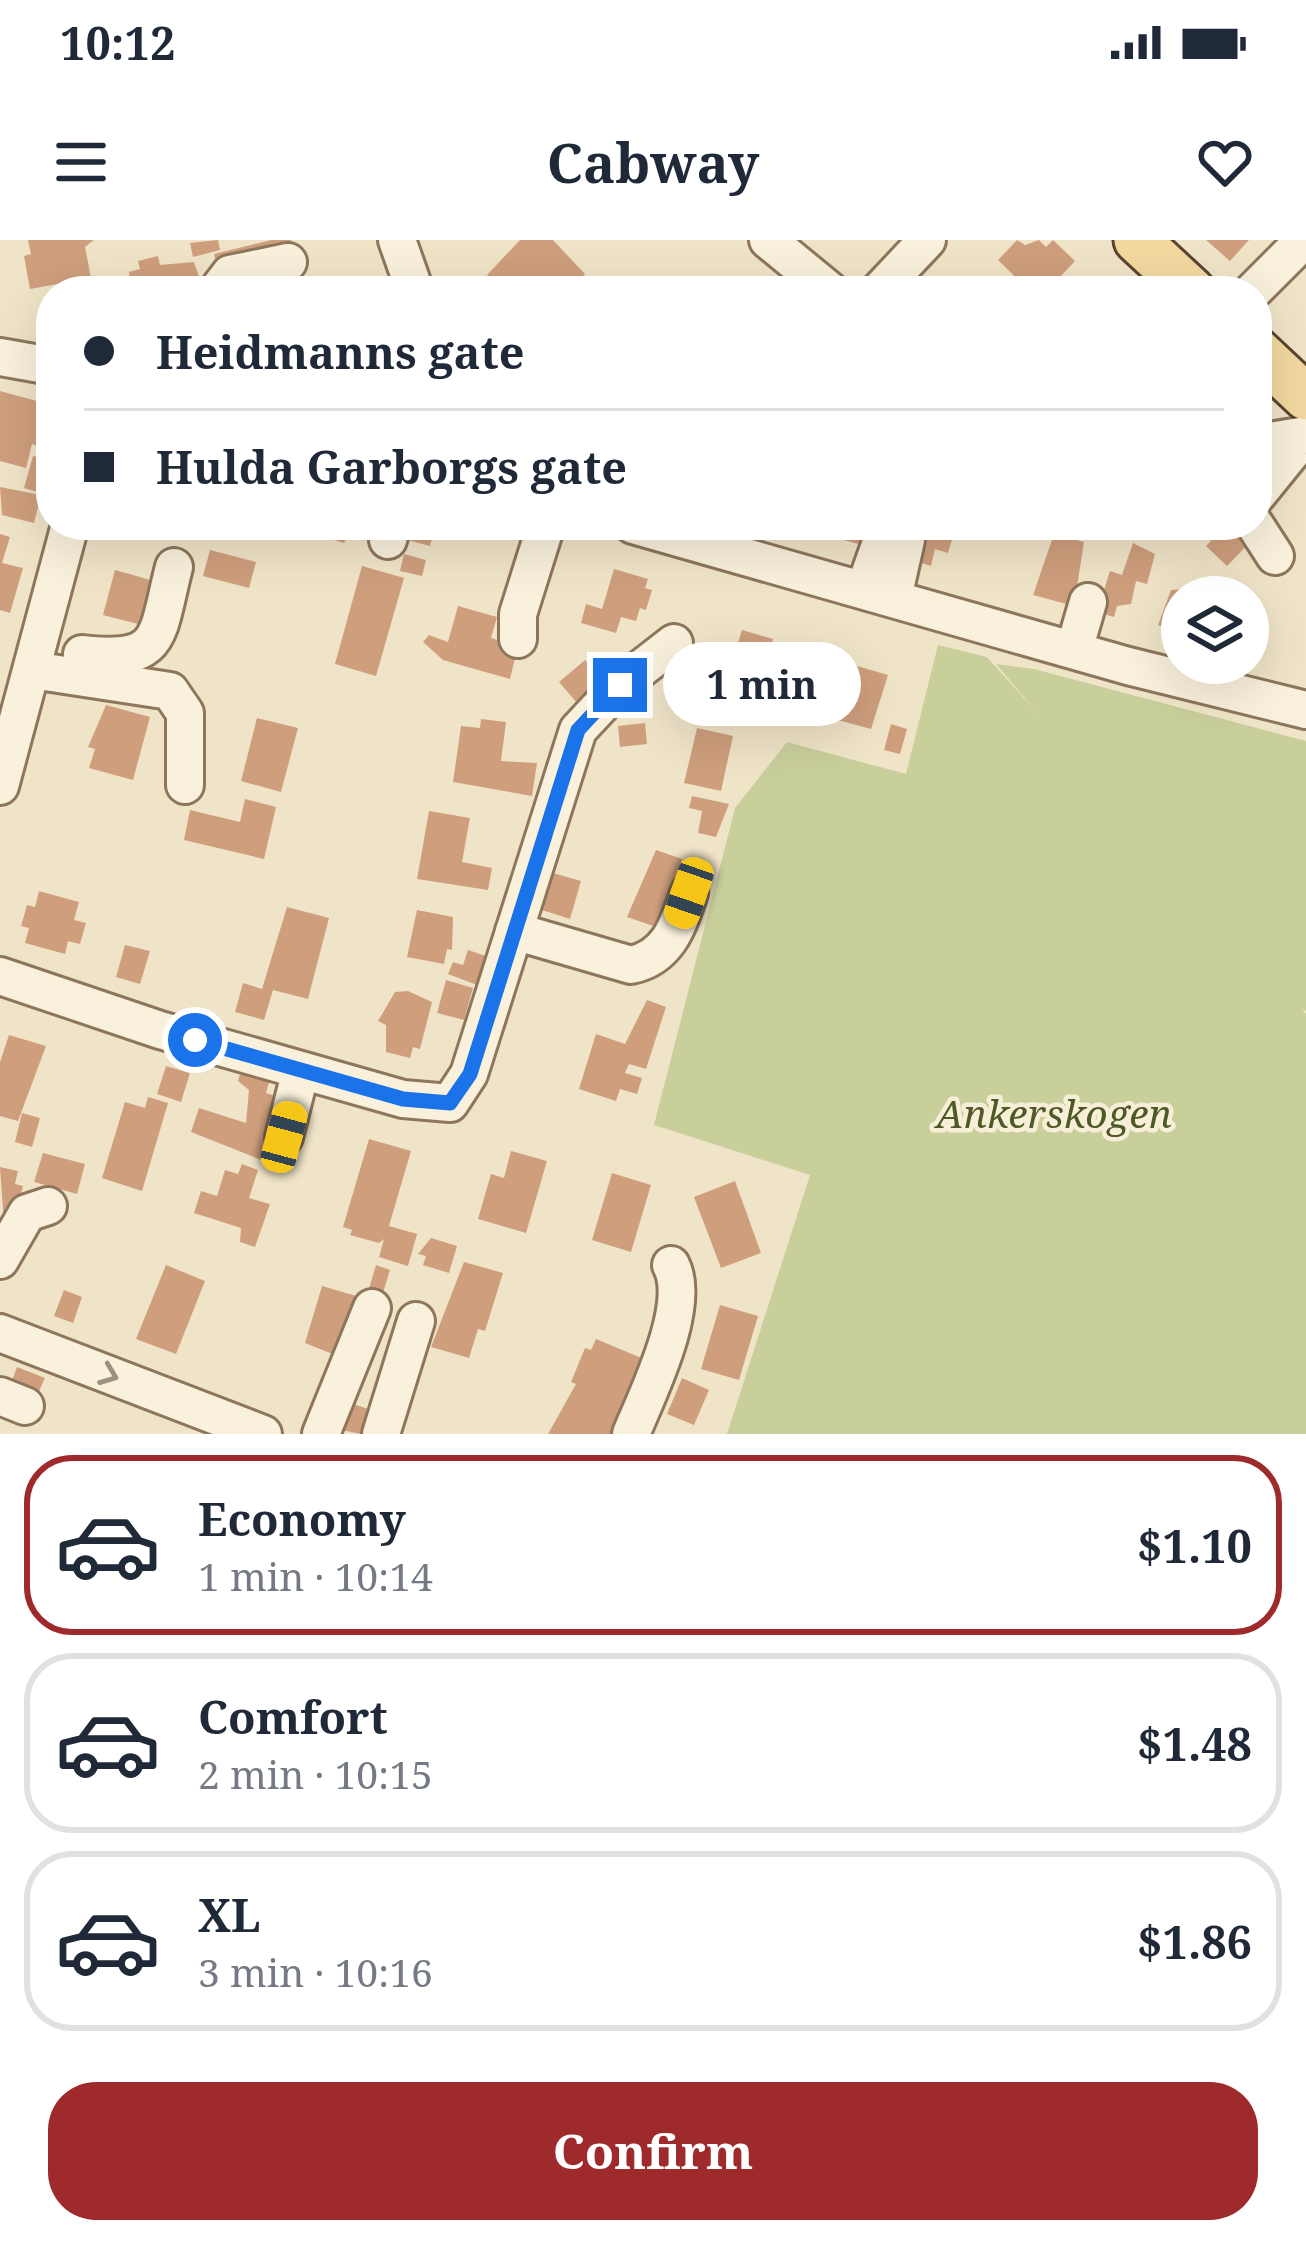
<!DOCTYPE html>
<html lang="en">
<head>
<meta charset="utf-8">
<style>
	body { margin:0; font-family:"Noto Serif",serif; background:#f6f6f7; color:#1f2937; height:100vh; display:flex; flex-direction:column; font-size:45px; white-space:nowrap }
	* { box-sizing:border-box; margin:0 }
	p { font-size:39px; color:#747a83 }
	.icon { flex:none; width:66px; height:66px; fill:none; stroke:currentColor; stroke-width:2; stroke-linecap:round; stroke-linejoin:round }
	.map { position:relative; height:1194px; overflow:hidden }
	.side { display:flex; flex-direction:column; background:#fff; flex:1 }
	.side>* { flex:none }
	.banner { position:absolute; left:36px; top:36px; width:1236px; height:264px; border-radius:48px; box-shadow:0 12px 48px #0002; display:grid; align-content:center; height:264px; padding:0 48px; background:#fff }
	.buttons { position:absolute; left:1161px; top:336px; display:grid; gap:24px }
	.buttons a { display:grid; place-items:center; width:108px; height:108px; border-radius:50%; background:#fff; box-shadow:0 12px 48px #0002; font-size:60px }
	.end { position:absolute; width:54px; height:54px; margin:-27px; border:15px solid #1a73e8; background:#fff; box-shadow:0 0 0 6px #fff }
	.from { border-radius:50% }
	.bubble { position:absolute; height:84px; border-radius:42px; background:#fff; box-shadow:0 12px 48px #0002; font-size:39px; font-weight:700; line-height:84px; text-align:center }
	.car { position:absolute; width:36px; height:72px; margin:-36px -18px; border-radius:15px; box-shadow:0 0 9px 3px #0007; background:linear-gradient(#f5c518 24%,#345 0 40%,#f5c518 0 76%,#345 0 86%,#f5c518 0) }
	.banner b { display:flex; align-items:center; gap:42px; height:114px; font-size:45px }
	.banner b+b { border-top:3px solid #e0e1e3 }
	.banner i { width:30px; height:30px; background:#1f2937 }
	ul { padding:21px 0 0; list-style:none }
	li { display:flex; align-items:center; gap:36px; height:180px; margin:0 24px 18px; padding:0 24px; border:6px solid #e0e1e3; border-radius:48px }
	li div { flex:1 }
	li b { display:block; font-size:45px }
	li em { font-style:normal; font-weight:700 }
	li.selected { border-color:#9e2a2b }
	li>.icon { width:108px; height:108px; stroke-width:1.5 }
	.button { display:flex; gap:24px; margin-top:auto; padding:24px 48px }
	.button a { flex:1; height:138px; border-radius:48px; background:#9e2a2b; color:#fff; font-size:48px; font-weight:700; line-height:138px; text-align:center }
	.status { display:flex; justify-content:space-between; align-items:center; height:84px; padding:0 60px; background:#fff; direction:ltr }
	.status svg { height:33px; fill:currentColor }
	header { display:flex; justify-content:space-between; align-items:center; height:156px; padding:0 48px; background:#fff; font-size:54px; font-weight:700 }
	.map>svg:first-child { display:block }
	.green { fill:#c9cf9b }
	.building { fill:#cf9f7d }
	.lines { fill:none; stroke-linecap:round; stroke-linejoin:round }
	.minor-casing { stroke:#8d765c; stroke-width:42 }
	.major-casing { stroke:#5b4430; stroke-width:51 }
	.minor { stroke:#faf1dc; stroke-width:36 }
	.major { stroke:#f3d9a0; stroke-width:45 }
	.oneway { stroke:#9c907e }
	.route { stroke:#1a73e8; stroke-width:15 }
	.labels { text-anchor:middle; stroke-width:9; stroke-linejoin:round; paint-order:stroke }
	.park-label { font-size:39px; font-style:italic; fill:#4d5a26; stroke:#f7eed8 }
</style>
</head>
<body>
<div class="status"><b>10:12</b><svg viewBox="0 0 49 12"><path d="M0 12V9h3v3zM5 12V6h3v6zM10 12V3h3v9zM15 12V0h3v12zM26 1h20v11H26zM47 4h2v5h-2z"/></svg></div>
<header><svg class="icon" aria-label="menu" viewBox="0 0 24 24"><path d="M4 6h16M4 12h16M4 18h16"/></svg>Cabway<svg class="icon" aria-label="heart" viewBox="0 0 24 24"><path d="M12 20l-8-8c-3-5 5-10 8-4 3-6 11-1 8 4z"/></svg></header>
<div class="map">
<svg width="1306" height="1194" viewBox="0 0 1306 1194">
	<rect width="100%" height="100%" fill="#f0e4c8"/>
	<!-- green -->
	<path class="green" d="M 938,405 L 987,417 L 1040,476 L 996,424 L 1034,429 L 1306,501 L 1306,771 L 1302,769 L 1306,774 L 1306,1194 L 727,1194 L 810,935 L 654,885 L 735,568 L 787,502 L 906,534 Z"/>
	<!-- building -->
	<path class="building" d="M 28,0 L 94,0 L 85,7 L 91,38 L 30,49 L 24,16 L 31,14 Z
		M 218,0 L 220,10 L 193,17 L 190,3 Z
		M 271,0 L 291,0 L 302,45 L 319,44 L 321,51 L 223,51 L 214,14 Z
		M 520,0 L 553,0 L 585,34 L 570,51 L 548,37 L 534,51 L 504,51 L 487,35 Z
		M 1017,0 L 1025,5 L 1039,0 L 1046,7 L 1053,0 L 1075,21 L 1047,51 L 1030,51 L 998,20 Z
		M 1206,0 L 1249,0 L 1230,21 Z
		M 158,16 L 160,25 L 194,22 L 204,51 L 132,51 L 129,32 L 140,29 L 138,21 Z
		M 0,151 L 44,163 L 41,175 L 49,177 L 41,207 L 32,204 L 26,228 L 0,221 Z
		M 33,216 L 51,221 L 51,256 L 24,248 Z
		M 0,247 L 41,255 L 34,283 L 2,275 Z
		M 313,285 L 372,285 L 368,299 L 348,295 L 344,303 L 311,293 Z
		M 404,285 L 436,285 L 430,306 L 400,298 Z
		M 836,285 L 879,285 L 873,308 L 833,297 Z
		M 919,285 L 970,285 L 968,291 L 955,289 L 948,313 L 935,309 L 931,326 L 909,319 Z
		M 1226,285 L 1240,285 L 1254,298 L 1227,326 L 1206,306 Z
		M 0,294 L 10,297 L 2,323 L 23,328 L 10,373 L 0,370 Z
		M 1054,294 L 1084,302 L 1074,366 L 1033,355 Z
		M 1133,303 L 1155,314 L 1147,344 L 1136,341 L 1131,364 L 1117,366 L 1114,377 L 1097,372 L 1110,331 L 1122,335 Z
		M 210,310 L 256,322 L 249,348 L 203,336 Z
		M 404,314 L 426,320 L 422,336 L 400,331 Z
		M 362,326 L 404,338 L 376,436 L 335,424 Z
		M 614,329 L 648,339 L 645,348 L 652,350 L 646,370 L 640,368 L 636,381 L 621,377 L 616,393 L 581,383 L 586,364 L 602,369 Z
		M 115,330 L 154,341 L 142,385 L 103,375 Z
		M 1183,349 L 1204,356 L 1182,357 L 1182,393 L 1158,385 L 1171,350 Z
		M 458,366 L 497,377 L 491,398 L 518,406 L 510,439 L 443,420 L 423,402 L 429,395 L 448,402 Z
		M 742,390 L 773,399 L 759,453 L 715,444 L 725,403 L 737,406 Z
		M 585,420 L 602,440 L 577,463 L 559,442 Z
		M 850,424 L 888,435 L 871,489 L 834,479 Z
		M 106,465 L 150,477 L 133,540 L 89,528 L 95,509 L 88,507 Z
		M 257,478 L 298,488 L 281,552 L 241,541 Z
		M 481,479 L 506,482 L 501,521 L 537,523 L 532,556 L 453,542 L 461,486 L 480,488 Z
		M 645,483 L 647,504 L 620,507 L 618,486 Z
		M 891,484 L 907,489 L 900,514 L 884,510 Z
		M 697,488 L 733,496 L 721,551 L 684,543 Z
		M 692,556 L 729,564 L 716,597 L 698,593 L 702,571 L 689,568 Z
		M 245,559 L 276,567 L 264,619 L 184,600 L 190,570 L 240,582 Z
		M 429,571 L 470,578 L 462,622 L 492,628 L 488,650 L 417,639 Z
		M 656,610 L 682,619 L 677,634 L 687,637 L 668,691 L 627,677 Z
		M 553,633 L 581,641 L 570,679 L 542,670 Z
		M 39,651 L 79,662 L 74,680 L 86,683 L 80,704 L 68,701 L 65,714 L 25,703 L 29,688 L 21,686 L 27,665 L 35,667 Z
		M 287,667 L 329,678 L 308,759 L 273,750 L 264,780 L 235,772 L 243,743 L 262,749 Z
		M 417,670 L 453,677 L 452,710 L 447,709 L 444,724 L 407,717 Z
		M 125,705 L 150,711 L 140,744 L 116,737 Z
		M 468,710 L 486,716 L 477,745 L 448,734 L 453,722 L 463,725 Z
		M 446,740 L 473,748 L 464,780 L 437,773 Z
		M 408,751 L 432,762 L 420,809 L 413,807 L 410,818 L 386,812 L 386,785 L 378,781 L 395,752 Z
		M 647,760 L 666,767 L 646,829 L 629,824 L 625,833 L 642,838 L 637,854 L 620,849 L 616,861 L 579,849 L 596,794 L 625,804 Z
		M 9,795 L 46,806 L 18,881 L 0,876 L 0,822 Z
		M 166,826 L 190,833 L 181,862 L 157,854 Z
		M 242,827 L 271,835 L 266,853 L 284,859 L 269,923 L 191,892 L 199,868 L 246,883 L 249,850 L 238,841 Z
		M 148,857 L 168,863 L 142,951 L 102,938 L 125,862 L 145,868 Z
		M 22,873 L 40,878 L 32,907 L 15,902 Z
		M 369,899 L 411,911 L 389,986 L 417,994 L 408,1026 L 379,1017 L 384,999 L 379,1003 L 350,995 L 352,990 L 343,987 Z
		M 511,911 L 547,921 L 526,993 L 478,979 L 491,934 L 504,938 Z
		M 43,913 L 85,924 L 77,954 L 34,942 Z
		M 242,924 L 258,930 L 249,958 L 270,964 L 255,1007 L 240,1002 L 241,988 L 194,973 L 201,951 L 217,956 L 225,930 L 238,934 Z
		M 0,927 L 18,931 L 15,944 L 23,946 L 18,965 L 10,963 L 4,984 Z
		M 612,933 L 651,945 L 631,1012 L 592,1000 Z
		M 735,941 L 761,1013 L 721,1028 L 694,957 Z
		M 431,998 L 457,1006 L 449,1033 L 423,1025 L 426,1016 L 418,1014 Z
		M 464,1022 L 503,1033 L 485,1091 L 478,1089 L 469,1118 L 431,1107 Z
		M 166,1025 L 205,1041 L 176,1114 L 136,1099 Z
		M 376,1025 L 390,1030 L 382,1056 L 368,1052 Z
		M 322,1046 L 360,1057 L 340,1117 L 305,1103 Z
		M 64,1050 L 82,1057 L 73,1083 L 54,1076 Z
		M 720,1065 L 758,1076 L 739,1140 L 701,1129 Z
		M 596,1099 L 651,1122 L 620,1194 L 548,1194 L 576,1144 L 571,1142 L 585,1108 L 591,1110 Z
		M 17,1127 L 45,1138 L 35,1160 L 9,1149 Z
		M 682,1138 L 709,1150 L 694,1185 L 667,1174 Z
		M 342,1160 L 368,1169 L 360,1194 L 333,1188 Z"/>
	<g class="lines">
		<!-- minor casing -->
		<g class="minor-casing">
			<path id="minor" d="M 397,0 L 415,51
				M 768,0 L 830,51
				M 217,51 L 230,34 L 288,22
				M 879,51 L 927,0
				M 1253,51 L 1304,0
				M 0,117 L 51,126
				M 1257,203 L 1306,195
				M 1257,255 L 1304,197
				M 633,285 L 1128,426 L 1306,470
				M 1255,285 L 1275,316
				M 388,300 L 392,285
				M 864,350 L 886,288
				M 893,358 L 906,300
				M 518,399 L 518,374 L 546,285
				M 1074,410 L 1088,362
				M 82,414 C 164,423 156,397 174,327
				M 32,430 L 170,451 L 185,473 L 185,545
				M 0,546 L 70,285
				M 514,691 L 631,725 C 669,717 678,685 689,653
				M 0,736 L 160,790 L 403,859 L 450,863 L 469,834 L 578,490 L 620,445 L 674,403
				M 284,897 L 301,830
				M 0,1020 L 27,973 L 48,966
				M 0,1093 L 263,1194
				M 0,1156 L 25,1166
				M 321,1194 L 372,1068
				M 381,1194 L 416,1081
				M 631,1194 C 648,1153 692,1065 671,1025"/>
		</g>
		<!-- major casing -->
		<g class="major-casing">
			<path id="major" d="M 1137,0 L 1192,51
				M 1257,111 L 1306,157"/>
		</g>
		<!-- minor -->
		<use href="#minor" class="minor"/>
		<!-- major -->
		<use href="#major" class="major"/>
	</g>
	<!-- one-way arrows -->
	<defs><path id="oneway-chevron" d="M-2-3.5L2.5 0L-2 3.5" fill="none" stroke-width="1.6" stroke-linecap="round" stroke-linejoin="round" transform="scale(3)"/></defs>
	<use class="oneway" href="#oneway-chevron" transform="translate(109 1135) rotate(21)"/>
	<g class="lines">
		<!-- route -->
		<path class="route" d="M 195,800 L 403,859 L 450,863 L 470,834 L 578,490 L 620,445"/>
	</g>
	<g class="labels">
		<!-- park labels -->
		<g class="park-label">
			<text x="1054" y="888">Ankerskogen</text>
		</g>
	</g>
</svg>
<div class="buttons">
<a><svg class="icon" aria-label="layers" viewBox="0 0 24 24"><path d="M12 4l9 5-9 5-9-5zM3 14l9 5 9-5"/></svg></a>
</div>
<i class="end from" style="left:195px;top:800px"></i>
<i class="end" style="left:620px;top:445px"></i>
<div class="bubble" style="left:663px;top:402px;width:198px">1 min</div>
<i class="car" style="left:689px;top:653px;rotate:199deg"></i>
<i class="car" style="left:284px;top:897px;rotate:15deg"></i>
<div class="banner">
<b><i class="from"></i>Heidmanns gate</b>
<b><i></i>Hulda Garborgs gate</b>
</div>
</div>
<section class="side">
<ul>
<li class="selected"><svg class="icon" aria-label="car" viewBox="0 0 24 24"><path d="M5 17H2v-5l4-1 3-4h7l3 4 3 1v5h-3M9 17h6M6 11h13"/><circle cx="7" cy="17" r="2"/><circle cx="17" cy="17" r="2"/></svg><div><b>Economy</b><p>1 min · 10:14</p></div><em>$1.10</em></li>
<li><svg class="icon" aria-label="car" viewBox="0 0 24 24"><path d="M5 17H2v-5l4-1 3-4h7l3 4 3 1v5h-3M9 17h6M6 11h13"/><circle cx="7" cy="17" r="2"/><circle cx="17" cy="17" r="2"/></svg><div><b>Comfort</b><p>2 min · 10:15</p></div><em>$1.48</em></li>
<li><svg class="icon" aria-label="car" viewBox="0 0 24 24"><path d="M5 17H2v-5l4-1 3-4h7l3 4 3 1v5h-3M9 17h6M6 11h13"/><circle cx="7" cy="17" r="2"/><circle cx="17" cy="17" r="2"/></svg><div><b>XL</b><p>3 min · 10:16</p></div><em>$1.86</em></li>
</ul>
<div class="button"><a>Confirm</a></div>
</section>
</body>
</html>
